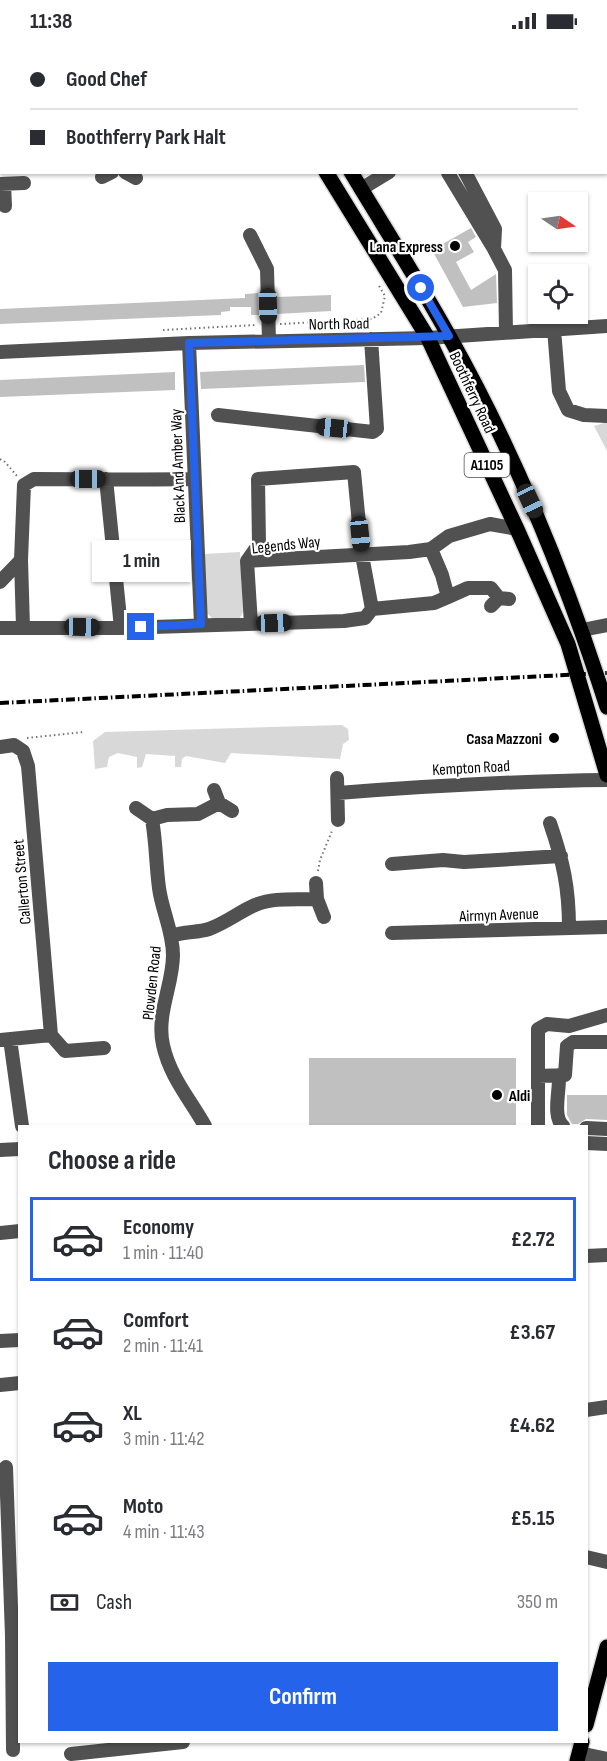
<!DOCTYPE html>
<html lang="en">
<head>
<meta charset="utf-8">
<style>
	body { margin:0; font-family:"Sofia Sans Condensed",sans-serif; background:#f2f2f3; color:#2b2b33; height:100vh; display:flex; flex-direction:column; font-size:22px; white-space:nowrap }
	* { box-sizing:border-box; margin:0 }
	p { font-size:20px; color:#7c7c81 }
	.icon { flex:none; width:33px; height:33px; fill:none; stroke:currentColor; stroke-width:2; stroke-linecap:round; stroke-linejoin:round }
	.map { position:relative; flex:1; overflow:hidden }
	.drawer { position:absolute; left:18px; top:1083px; width:570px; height:618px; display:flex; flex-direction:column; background:#fff; border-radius:0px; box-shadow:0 2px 4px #0004 }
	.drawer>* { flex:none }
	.banner { position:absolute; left:0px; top:0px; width:608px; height:132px; box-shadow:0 2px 4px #0004; display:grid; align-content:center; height:132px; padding:0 30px; background:#fff }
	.needle { width:39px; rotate:103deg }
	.buttons { position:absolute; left:528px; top:150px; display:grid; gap:12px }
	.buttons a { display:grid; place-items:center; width:60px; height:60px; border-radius:0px; background:#fff; box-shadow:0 2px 4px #0004; font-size:30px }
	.end { position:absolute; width:27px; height:27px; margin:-14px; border:8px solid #2563eb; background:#fff; box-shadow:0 0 0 3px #fff }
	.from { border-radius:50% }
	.bubble { position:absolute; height:42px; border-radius:0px; background:#fff; box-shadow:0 2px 4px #0004; font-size:20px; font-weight:700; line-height:42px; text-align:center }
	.car { position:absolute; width:18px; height:36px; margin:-18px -9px; border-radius:8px; box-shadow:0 0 4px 2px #0007; background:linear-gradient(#222 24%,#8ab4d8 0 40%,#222 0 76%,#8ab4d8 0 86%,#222 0) }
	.banner b { display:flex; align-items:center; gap:21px; height:57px; font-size:22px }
	.banner b+b { border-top:2px solid #e1e1e2 }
	.banner i { width:15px; height:15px; background:#2b2b33 }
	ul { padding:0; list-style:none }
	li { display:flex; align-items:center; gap:18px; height:84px; margin:0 12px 9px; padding:0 18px; border:3px solid transparent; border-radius:0px }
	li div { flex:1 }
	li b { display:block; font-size:22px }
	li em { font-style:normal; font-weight:700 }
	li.active { border-color:#2563eb }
	li>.icon { width:54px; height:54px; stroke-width:1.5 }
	h2 { padding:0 30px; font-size:27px; line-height:72px }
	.pay { display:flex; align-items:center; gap:15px; height:66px; padding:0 30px; font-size:22px }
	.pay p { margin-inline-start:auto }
	.button { display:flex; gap:12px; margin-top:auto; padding:12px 30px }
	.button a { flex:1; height:69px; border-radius:0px; background:#2563eb; color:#fff; font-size:24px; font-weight:700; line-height:69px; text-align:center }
	.status { display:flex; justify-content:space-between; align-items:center; height:42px; padding:0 30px; background:#fff; direction:ltr }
	.status svg { height:16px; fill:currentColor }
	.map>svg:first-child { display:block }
	.green { fill:#d8d8d8 }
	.building { fill:#c0c0c0 }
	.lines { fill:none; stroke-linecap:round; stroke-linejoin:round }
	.major-casing { stroke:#dbdbdb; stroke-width:18 }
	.path { stroke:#737373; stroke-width:2; stroke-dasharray:1.5 3; stroke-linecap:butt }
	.minor { stroke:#515151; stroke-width:14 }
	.major { stroke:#000; stroke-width:15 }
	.rail { stroke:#000; stroke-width:4; stroke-dasharray:9 3 1.5 3; stroke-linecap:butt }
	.route { stroke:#2563eb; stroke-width:8 }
	.poi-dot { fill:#000; stroke:#fff; stroke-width:2 }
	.labels { text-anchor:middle; stroke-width:4.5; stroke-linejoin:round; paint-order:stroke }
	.shield { fill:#fff; stroke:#4c4c4c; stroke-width:1.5 }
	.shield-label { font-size:15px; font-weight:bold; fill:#000 }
	.poi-label { font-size:16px; font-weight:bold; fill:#000; stroke:#fff; text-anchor:end }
	.street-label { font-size:16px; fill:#000; stroke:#fff }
</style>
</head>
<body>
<div class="status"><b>11:38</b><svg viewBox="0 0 49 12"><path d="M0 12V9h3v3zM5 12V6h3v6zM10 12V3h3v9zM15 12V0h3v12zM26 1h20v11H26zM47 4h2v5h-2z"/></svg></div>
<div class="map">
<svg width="607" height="1719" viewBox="0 0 607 1719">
	<rect width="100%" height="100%" fill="#fff"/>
	<!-- green -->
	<path class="green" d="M 607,380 L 607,409 L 594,384 Z
		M 240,510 L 243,570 L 239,578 L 213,577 L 207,571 L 204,512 Z
		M 342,683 L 348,687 L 349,698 L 343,702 L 340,717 L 231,711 L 225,721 L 186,714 L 182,717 L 181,725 L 175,725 L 175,714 L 146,712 L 142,725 L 137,726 L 137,715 L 118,711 L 109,715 L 107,725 L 95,727 L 93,699 L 105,690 Z"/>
	<!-- building -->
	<path class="building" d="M 471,186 L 476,195 L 468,200 L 474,210 L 456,220 L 471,248 L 496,232 L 497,261 L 463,265 L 432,208 Z
		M 258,251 L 259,273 L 251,273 L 251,265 L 230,265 L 230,269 L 221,270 L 221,273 L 0,282 L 0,267 L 245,256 L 245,252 Z
		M 331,253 L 331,269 L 277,272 L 277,255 Z
		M 364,323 L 365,340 L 201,347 L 200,330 Z
		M 175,330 L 175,348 L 0,355 L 0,338 Z
		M 309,1016 L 516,1016 L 516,1084 L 309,1084 Z
		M 567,1053 L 607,1053 L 607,1078 L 586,1077 L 578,1082 L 572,1082 L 567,1073 Z"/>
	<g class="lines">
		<!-- major casing -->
		<g class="major-casing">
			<path id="major" d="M 249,0 L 250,2
				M 275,0 L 276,2
				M 326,130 L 428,296 L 517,487 L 568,602 L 607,733
				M 351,130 C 384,185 418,238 449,294 C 515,411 566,537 607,665
				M 586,1683 L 607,1605
				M 577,1719 L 582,1700"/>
		</g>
		<!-- path -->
		<path class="path" d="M 606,60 L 607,61
			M 280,282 L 372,277 L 381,271 L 385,254 L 379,244
			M 163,288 L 256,283
			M 0,417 L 5,420 L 17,434
			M 27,696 L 84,690
			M 318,829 L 320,818 L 332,789"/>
		<!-- minor -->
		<path class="minor" d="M 60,0 L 61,2
			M 147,0 L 148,2
			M 522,0 L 523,2
			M 292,2 L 295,0
			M 536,2 L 539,0
			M 0,20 L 2,20
			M 125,130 L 136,136
			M 465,130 L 495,187 L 494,207
			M 448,131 L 494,207 L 505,228 L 506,290
			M 102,135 L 112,130
			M 0,142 L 24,141
			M 4,142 L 5,164
			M 361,147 L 389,130
			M 250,193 L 267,227 L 269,299
			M 554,287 L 559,349 L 568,368 L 584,373 L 607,374
			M 189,301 L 201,582
			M 0,310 L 189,301 L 428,296 L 607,284
			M 218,373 L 373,390 L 377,387 L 371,297
			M 106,437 L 121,586
			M 247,519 L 259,502 L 258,437 L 354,430 L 362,513 L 372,567
			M 0,540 L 21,518
			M 448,555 L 468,546 L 491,546 L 499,556
			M 491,564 L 499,556 L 509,557
			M 251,582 L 247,519 L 409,510 L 431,507 L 449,494 L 490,482 L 517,487
			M 23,585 L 21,518 L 24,443 L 34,437 C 87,437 140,438 194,437
			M 0,586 L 121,586 L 344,579 L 365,576 L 372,567 L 434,561 L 448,555 L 442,533 L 431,507
			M 582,588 L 607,583
			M 0,705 L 14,703 L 23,709 L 28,724 L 51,993 L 65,1009 L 104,1006
			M 337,736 L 338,778
			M 214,748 L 219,761 L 232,769
			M 338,751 C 427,744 517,739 607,738
			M 136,766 L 152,777 C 156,800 156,823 159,846 C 162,869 173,889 173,913 C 173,943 156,972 163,1003 C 170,1035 190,1057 205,1084
			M 152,777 L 167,773 L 198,772 L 219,761
			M 550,781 C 563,819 569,845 569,886
			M 392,822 L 443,818 L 464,820 L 561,814
			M 316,841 L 317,857 L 324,875
			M 392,891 L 607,885
			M 172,894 C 184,889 197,891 209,887 C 226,881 239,870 255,863 C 274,855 296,858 317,857
			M 10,997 L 22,1084
			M 0,998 L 51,993
			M 559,1033 C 560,1048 552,1075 563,1084
			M 538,1034 L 565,1033 L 567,1004 L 573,1000 L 607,1000
			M 538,1084 L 538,987 L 547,982 L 569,984 L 607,973
			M 586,1086 L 607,1087
			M 586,1101 L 607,1102
			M 0,1108 L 20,1107
			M 0,1191 L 20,1189
			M 586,1214 L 607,1213
			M 0,1299 L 20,1298
			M 0,1343 L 20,1341
			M 586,1368 L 607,1365
			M 6,1425 L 12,1594 L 13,1708
			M 586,1515 L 607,1520
			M 579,1711 L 607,1717
			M 71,1712 L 183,1700"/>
		<!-- major -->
		<use href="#major" class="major"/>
		<!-- rail -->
		<path class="rail" d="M 0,661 L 607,631"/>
	</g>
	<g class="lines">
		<!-- route -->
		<path class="route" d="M 141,585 L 201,582 L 189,301 L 449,294 L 421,246"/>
	</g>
	<!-- markers -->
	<g class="poi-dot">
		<circle cx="455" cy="204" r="6"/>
		<circle cx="554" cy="696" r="6"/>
		<circle cx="497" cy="1053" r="6"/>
	</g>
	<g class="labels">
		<!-- shield labels -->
		<rect class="shield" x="464.5" y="411" width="45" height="24" rx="4.5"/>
		<g class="shield-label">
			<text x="487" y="428">A1105</text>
		</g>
		<!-- poi labels -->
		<g class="poi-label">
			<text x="443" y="210">Lana Express</text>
			<text x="542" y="702">Casa Mazzoni</text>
			<text x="509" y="1059" text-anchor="start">Aldi</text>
		</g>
		<!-- street labels -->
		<g class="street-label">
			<text transform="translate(339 281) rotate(-1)" y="6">North Road</text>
			<text transform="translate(473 350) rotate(65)" y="6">Boothferry Road</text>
			<text transform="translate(177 424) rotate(-92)" y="6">Black And Amber Way</text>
			<text transform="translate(286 502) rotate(-6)" y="6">Legends Way</text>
			<text transform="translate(471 725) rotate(-3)" y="6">Kempton Road</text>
			<text transform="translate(21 840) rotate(-95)" y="6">Callerton Street</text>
			<text transform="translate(499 872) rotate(-2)" y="6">Airmyn Avenue</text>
			<text transform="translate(151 941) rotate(-84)" y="6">Plowden Road</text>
		</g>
	</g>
</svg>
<div class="buttons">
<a><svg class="needle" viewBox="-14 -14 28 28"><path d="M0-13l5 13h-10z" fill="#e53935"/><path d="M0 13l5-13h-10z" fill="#7c7c81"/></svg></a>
<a><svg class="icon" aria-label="locate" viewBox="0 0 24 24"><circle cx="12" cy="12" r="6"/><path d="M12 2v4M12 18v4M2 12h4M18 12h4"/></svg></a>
</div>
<i class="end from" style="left:421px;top:246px"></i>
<i class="end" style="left:141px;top:585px"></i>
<div class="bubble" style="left:92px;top:498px;width:99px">1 min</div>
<i class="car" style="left:268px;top:264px;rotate:179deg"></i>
<i class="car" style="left:334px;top:386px;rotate:276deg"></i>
<i class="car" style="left:88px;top:437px;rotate:90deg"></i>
<i class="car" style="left:530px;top:459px;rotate:155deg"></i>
<i class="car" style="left:360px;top:492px;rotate:174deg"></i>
<i class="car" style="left:274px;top:581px;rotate:88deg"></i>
<i class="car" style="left:82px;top:585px;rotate:91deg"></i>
<div class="banner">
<b><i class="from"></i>Good Chef</b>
<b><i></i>Boothferry Park Halt</b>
</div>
<section class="drawer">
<h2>Choose a ride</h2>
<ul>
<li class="active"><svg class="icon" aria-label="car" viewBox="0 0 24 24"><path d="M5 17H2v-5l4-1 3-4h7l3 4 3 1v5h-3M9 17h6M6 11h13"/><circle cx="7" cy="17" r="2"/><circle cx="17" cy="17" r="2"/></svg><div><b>Economy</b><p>1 min · 11:40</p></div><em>£2.72</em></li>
<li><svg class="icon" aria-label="car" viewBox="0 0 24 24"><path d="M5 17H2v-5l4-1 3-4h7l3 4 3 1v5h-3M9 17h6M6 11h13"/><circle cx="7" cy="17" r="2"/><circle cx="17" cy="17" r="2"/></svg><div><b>Comfort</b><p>2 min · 11:41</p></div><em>£3.67</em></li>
<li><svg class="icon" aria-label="car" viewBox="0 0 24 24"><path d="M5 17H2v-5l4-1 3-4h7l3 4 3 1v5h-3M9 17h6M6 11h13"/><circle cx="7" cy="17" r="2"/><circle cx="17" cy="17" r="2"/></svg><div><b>XL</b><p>3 min · 11:42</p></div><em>£4.62</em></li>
<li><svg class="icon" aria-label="car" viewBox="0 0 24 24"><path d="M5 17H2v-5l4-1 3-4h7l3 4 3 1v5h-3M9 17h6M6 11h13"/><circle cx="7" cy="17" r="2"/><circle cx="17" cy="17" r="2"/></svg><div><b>Moto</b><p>4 min · 11:43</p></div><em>£5.15</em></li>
</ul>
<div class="pay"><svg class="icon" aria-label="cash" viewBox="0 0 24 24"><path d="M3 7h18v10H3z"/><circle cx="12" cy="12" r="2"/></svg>Cash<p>350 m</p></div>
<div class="button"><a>Confirm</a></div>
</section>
</div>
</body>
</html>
